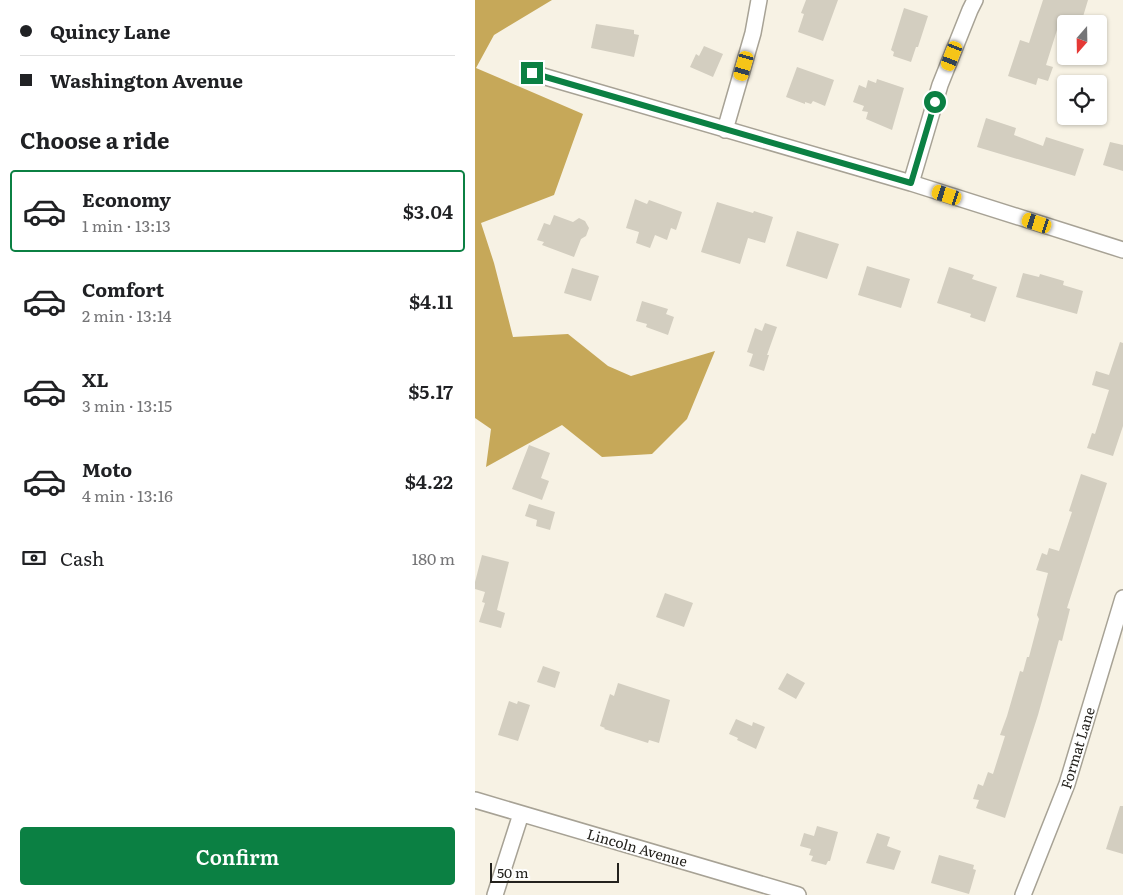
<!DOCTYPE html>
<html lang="en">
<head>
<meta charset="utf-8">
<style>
	body { margin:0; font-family:Literata,serif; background:#f6f6f6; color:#202124; height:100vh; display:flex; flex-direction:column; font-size:19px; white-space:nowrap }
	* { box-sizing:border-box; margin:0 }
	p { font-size:16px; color:#757577 }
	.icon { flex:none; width:28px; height:28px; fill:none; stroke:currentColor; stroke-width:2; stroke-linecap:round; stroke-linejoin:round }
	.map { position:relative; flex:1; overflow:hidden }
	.details { display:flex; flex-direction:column; background:#fff; width:475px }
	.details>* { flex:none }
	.top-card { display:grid; align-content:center; height:110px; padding:0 20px; background:#fff }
	.needle { width:32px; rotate:200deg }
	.tools { position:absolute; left:582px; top:15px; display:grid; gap:10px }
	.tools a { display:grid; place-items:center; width:50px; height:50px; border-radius:5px; background:#fff; box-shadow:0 1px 4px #0004; font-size:25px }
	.scale { position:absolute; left:15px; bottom:12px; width:129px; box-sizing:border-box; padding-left:5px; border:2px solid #24221d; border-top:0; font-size:14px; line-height:18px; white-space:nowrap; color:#24221d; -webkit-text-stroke:4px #fff; paint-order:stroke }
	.end { position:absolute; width:22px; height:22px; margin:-11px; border:6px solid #0b8043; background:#fff; box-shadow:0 0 0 2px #fff }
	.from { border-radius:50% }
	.car { position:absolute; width:15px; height:30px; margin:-15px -8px; border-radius:6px; box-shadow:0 0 4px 1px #0007; background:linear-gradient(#f5c518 24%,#345 0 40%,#f5c518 0 76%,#345 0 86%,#f5c518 0) }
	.top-card b { display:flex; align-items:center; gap:18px; height:48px; font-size:19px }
	.top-card b+b { border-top:1px solid #e0e0e0 }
	.top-card i { width:12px; height:12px; background:#202124 }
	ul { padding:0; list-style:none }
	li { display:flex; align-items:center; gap:15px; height:82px; margin:0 10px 8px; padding:0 10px; border:2px solid transparent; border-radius:5px }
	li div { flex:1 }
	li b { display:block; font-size:19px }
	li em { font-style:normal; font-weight:600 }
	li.selected { border-color:#0b8043 }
	li>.icon { width:45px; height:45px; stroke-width:1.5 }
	h2 { padding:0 20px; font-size:22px; line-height:60px }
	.pay { display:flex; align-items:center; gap:12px; height:55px; padding:0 20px; font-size:19px }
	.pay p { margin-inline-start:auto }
	.action { display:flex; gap:10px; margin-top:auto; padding:10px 20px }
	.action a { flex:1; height:58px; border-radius:5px; background:#0b8043; color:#fff; font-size:20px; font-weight:600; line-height:58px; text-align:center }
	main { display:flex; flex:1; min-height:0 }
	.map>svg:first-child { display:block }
	.forest { fill:#c6a859 }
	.building { fill:#d3cec0 }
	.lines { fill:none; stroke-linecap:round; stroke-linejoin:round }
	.minor-casing { stroke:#a7a295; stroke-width:18 }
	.minor { stroke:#fff; stroke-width:15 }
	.route { stroke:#0b8043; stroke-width:6 }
	.labels { text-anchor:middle; stroke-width:4; stroke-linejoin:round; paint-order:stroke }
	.street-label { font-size:14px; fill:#24221d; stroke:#fff }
</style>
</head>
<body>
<main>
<section class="details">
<div class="top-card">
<b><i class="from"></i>Quincy Lane</b>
<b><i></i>Washington Avenue</b>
</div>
<h2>Choose a ride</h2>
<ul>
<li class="selected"><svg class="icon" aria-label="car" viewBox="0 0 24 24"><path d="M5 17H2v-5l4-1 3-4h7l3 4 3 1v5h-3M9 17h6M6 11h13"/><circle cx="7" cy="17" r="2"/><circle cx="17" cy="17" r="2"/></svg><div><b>Economy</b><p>1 min · 13:13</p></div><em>$3.04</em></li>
<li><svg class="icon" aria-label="car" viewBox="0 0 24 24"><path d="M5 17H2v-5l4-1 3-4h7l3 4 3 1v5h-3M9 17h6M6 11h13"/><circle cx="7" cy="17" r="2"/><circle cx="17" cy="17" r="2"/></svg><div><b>Comfort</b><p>2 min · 13:14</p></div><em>$4.11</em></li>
<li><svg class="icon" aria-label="car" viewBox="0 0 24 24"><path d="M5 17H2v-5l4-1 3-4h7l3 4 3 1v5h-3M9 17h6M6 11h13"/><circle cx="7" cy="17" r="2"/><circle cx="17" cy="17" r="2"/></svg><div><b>XL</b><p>3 min · 13:15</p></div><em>$5.17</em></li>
<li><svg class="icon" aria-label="car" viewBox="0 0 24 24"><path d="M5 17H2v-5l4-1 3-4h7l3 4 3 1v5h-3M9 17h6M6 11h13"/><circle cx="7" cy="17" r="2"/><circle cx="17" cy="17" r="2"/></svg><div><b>Moto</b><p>4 min · 13:16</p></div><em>$4.22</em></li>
</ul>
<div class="pay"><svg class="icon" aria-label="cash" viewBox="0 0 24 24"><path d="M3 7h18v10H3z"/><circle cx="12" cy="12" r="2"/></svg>Cash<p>180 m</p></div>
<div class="action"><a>Confirm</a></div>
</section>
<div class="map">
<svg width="648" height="895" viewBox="0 0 648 895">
	<rect width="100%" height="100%" fill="#f7f2e4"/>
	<!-- forest -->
	<path class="forest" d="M 0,0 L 77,0 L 19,35 L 1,68 L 108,114 L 79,195 L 6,223 L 19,263 L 38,337 L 93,334 L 133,366 L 156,376 L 240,351 L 212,419 L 177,454 L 127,457 L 87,425 L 11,467 L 16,429 L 0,418 Z"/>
	<!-- building -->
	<path class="building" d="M 331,0 L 363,0 L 348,41 L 323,32 L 329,14 L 326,13 Z
		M 568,0 L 613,0 L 607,20 L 596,16 L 594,24 L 591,24 L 591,33 L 582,30 L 571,65 L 578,67 L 573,81 L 563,78 L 561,85 L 533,76 L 545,40 L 554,43 Z
		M 429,8 L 453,16 L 443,47 L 441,47 L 436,62 L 418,56 L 419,52 L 416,50 Z
		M 121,24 L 159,30 L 159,34 L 164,35 L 159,57 L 116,48 Z
		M 229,46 L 248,54 L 238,77 L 215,67 L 221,54 L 224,56 Z
		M 322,67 L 359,80 L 350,106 L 338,101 L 336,104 L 330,102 L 330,104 L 311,97 Z
		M 402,79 L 429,88 L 417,130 L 391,119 L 393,112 L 387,111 L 389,106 L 378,102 L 384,85 L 391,88 L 393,80 L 401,83 Z
		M 511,118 L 541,128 L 539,135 L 568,146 L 571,137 L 609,149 L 600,176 L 502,147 Z
		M 635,142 L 648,145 L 648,171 L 628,165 Z
		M 160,199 L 172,204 L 174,200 L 207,212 L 201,230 L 196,228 L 192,240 L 180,235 L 175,248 L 161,243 L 164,232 L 151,228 Z
		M 242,202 L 278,213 L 279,211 L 298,217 L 290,243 L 273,238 L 265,264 L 226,252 Z
		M 79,215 L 98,222 L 104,218 L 110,221 L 114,228 L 111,236 L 106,239 L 99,257 L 67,245 L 69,242 L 62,240 L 69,223 L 75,225 Z
		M 322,231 L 364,244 L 352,279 L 311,266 Z
		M 392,266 L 435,279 L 426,308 L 383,295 Z
		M 474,267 L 499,275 L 497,279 L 522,287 L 510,322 L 495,317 L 496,314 L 462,303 Z
		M 97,268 L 124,276 L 116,301 L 89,293 Z
		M 548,273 L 564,277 L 565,274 L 589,281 L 588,285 L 608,291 L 602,314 L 541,297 Z
		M 167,301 L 193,309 L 191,314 L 199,317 L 193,335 L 171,327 L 172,324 L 161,321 Z
		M 290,323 L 302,327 L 292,355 L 294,355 L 289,371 L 274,366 L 278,354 L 272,352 L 280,328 L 287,331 Z
		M 645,342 L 648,343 L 648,426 L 638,456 L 612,448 L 617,433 L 620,434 L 634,390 L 617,385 L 621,371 L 634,375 Z
		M 54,445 L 75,453 L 66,478 L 74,481 L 67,500 L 37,489 Z
		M 606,474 L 632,483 L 592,608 L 595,609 L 587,641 L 584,640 L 563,715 L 530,818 L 501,808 L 504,800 L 498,799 L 503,784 L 508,786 L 513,772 L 518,774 L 530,736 L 525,735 L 532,716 L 545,671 L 548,672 L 552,657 L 554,657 L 564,619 L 562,615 L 573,573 L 561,570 L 567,553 L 572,555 L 574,548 L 584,551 L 597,512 L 594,511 Z
		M 54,504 L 80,512 L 75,530 L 61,526 L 62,520 L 50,516 Z
		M 7,555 L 34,562 L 22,610 L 30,613 L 26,628 L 4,622 L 10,603 L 7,602 L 10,592 L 0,589 L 0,582 Z
		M 190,593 L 218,603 L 209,627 L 181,617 Z
		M 68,666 L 85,672 L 80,688 L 62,682 Z
		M 312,673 L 330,683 L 321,699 L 303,689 Z
		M 143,683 L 195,700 L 184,743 L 174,740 L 173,743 L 129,729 L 130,728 L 125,726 L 135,694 L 139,696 Z
		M 34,701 L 42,704 L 43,701 L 55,705 L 43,741 L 23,735 Z
		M 261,719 L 277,726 L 278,722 L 290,727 L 281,749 L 262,740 L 263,738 L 254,734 Z
		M 645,806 L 648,806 L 648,854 L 631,849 Z
		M 342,826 L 363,832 L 355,861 L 353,861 L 351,865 L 336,861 L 338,856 L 334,855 L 336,849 L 325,846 L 329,833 L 339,836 Z
		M 402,833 L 415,837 L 412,846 L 426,851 L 419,870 L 391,863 Z
		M 464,855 L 499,865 L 498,869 L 501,870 L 494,894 L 456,883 Z"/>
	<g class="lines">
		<!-- minor casing -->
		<g class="minor-casing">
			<path id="minor" d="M 57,73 L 436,183 L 648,250
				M 250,130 L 278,33 L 284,0
				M 436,183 L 465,85 L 495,10 L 500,0
				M 0,800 L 323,895
				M 20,895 L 46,814
				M 548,895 L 592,784 L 648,598"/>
		</g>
		<!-- minor -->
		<use href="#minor" class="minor"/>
	</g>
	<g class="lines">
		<!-- route -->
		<path class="route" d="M 57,73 L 436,183 L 460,102"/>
	</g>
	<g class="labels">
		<!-- street labels -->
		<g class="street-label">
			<text transform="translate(603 748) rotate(-73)" y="5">Format Lane</text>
			<text transform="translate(162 848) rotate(16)" y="5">Lincoln Avenue</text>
		</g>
	</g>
</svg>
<div class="tools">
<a><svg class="needle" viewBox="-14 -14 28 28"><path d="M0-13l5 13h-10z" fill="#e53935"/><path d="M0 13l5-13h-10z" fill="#757577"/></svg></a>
<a><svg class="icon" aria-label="locate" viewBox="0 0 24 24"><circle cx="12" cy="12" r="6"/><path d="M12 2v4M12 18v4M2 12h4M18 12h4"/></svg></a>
</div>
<div class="scale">50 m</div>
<i class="end from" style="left:460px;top:102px"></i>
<i class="end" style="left:57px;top:73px"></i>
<i class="car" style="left:477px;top:56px;rotate:201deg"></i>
<i class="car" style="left:269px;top:66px;rotate:196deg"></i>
<i class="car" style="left:472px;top:195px;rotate:288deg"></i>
<i class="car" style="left:562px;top:223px;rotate:288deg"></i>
</div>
</main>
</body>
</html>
